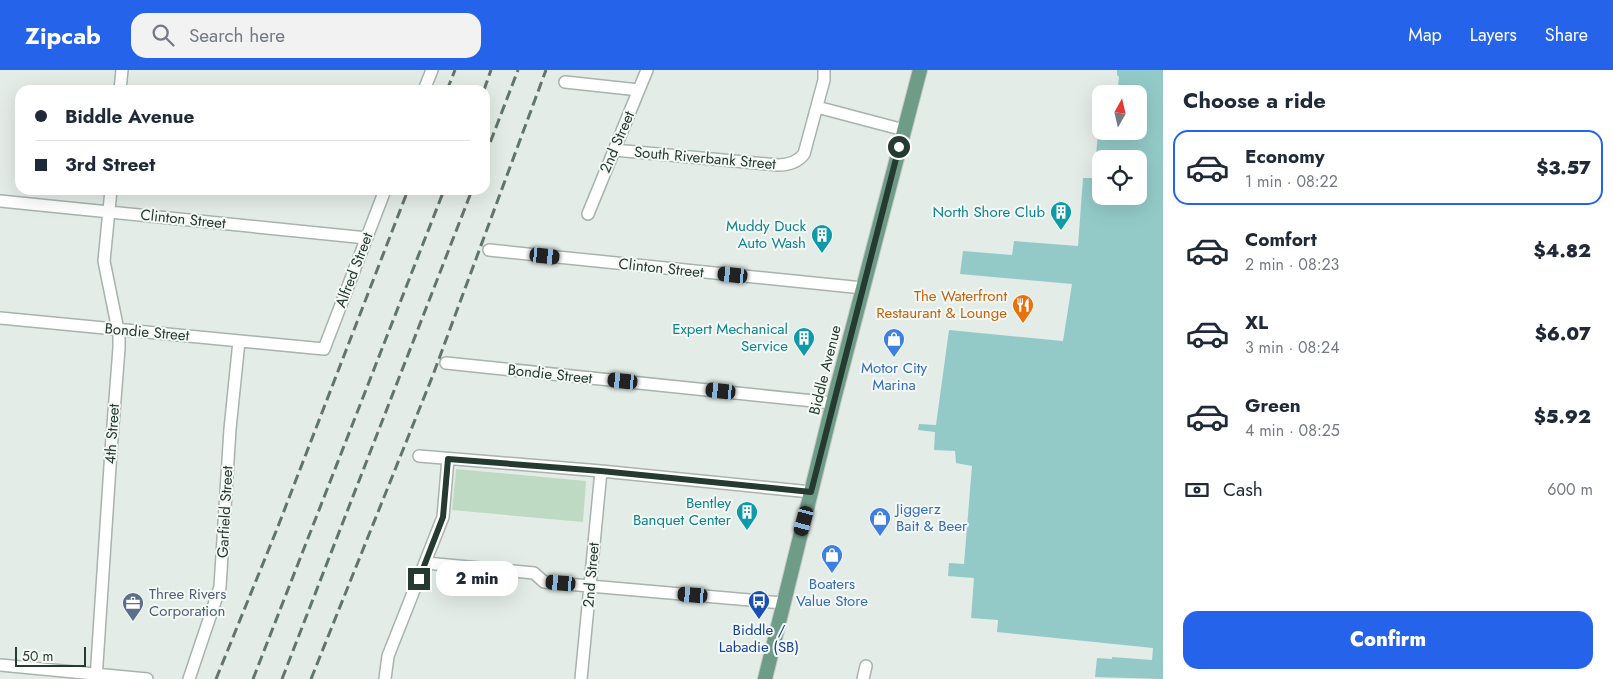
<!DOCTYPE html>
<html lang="en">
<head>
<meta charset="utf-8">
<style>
	body { margin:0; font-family:Jost,sans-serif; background:#f2f2f3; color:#1f2937; height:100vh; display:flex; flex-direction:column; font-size:19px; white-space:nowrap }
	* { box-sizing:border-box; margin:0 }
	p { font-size:16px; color:#747a83 }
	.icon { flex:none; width:28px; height:28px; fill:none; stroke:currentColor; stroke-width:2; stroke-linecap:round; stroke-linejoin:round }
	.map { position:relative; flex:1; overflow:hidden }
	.side { display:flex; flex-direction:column; background:#fff; width:450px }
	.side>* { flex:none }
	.hud { position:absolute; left:15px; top:15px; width:475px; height:110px; border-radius:15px; box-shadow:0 5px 20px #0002; display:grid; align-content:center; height:110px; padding:0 20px; background:#fff }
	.needle { width:32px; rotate:8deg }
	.buttons { position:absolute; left:1092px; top:15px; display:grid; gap:10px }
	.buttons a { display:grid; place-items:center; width:55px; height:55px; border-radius:10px; background:#fff; box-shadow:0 5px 20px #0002; font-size:25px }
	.scale { position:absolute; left:15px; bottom:12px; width:71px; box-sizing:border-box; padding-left:5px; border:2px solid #253b31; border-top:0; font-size:14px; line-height:18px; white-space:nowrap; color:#253b31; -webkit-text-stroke:4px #f4f9f5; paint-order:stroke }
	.end { position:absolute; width:22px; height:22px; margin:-11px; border:6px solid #253b31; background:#fff; box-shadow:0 0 0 2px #fff }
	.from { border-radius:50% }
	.bubble { position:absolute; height:35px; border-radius:15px; background:#fff; box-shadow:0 5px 20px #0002; font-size:16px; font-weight:800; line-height:35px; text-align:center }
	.car { position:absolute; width:15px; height:30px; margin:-15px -8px; border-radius:6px; box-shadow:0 0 4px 1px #0007; background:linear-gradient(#222 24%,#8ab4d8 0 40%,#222 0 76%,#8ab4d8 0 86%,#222 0) }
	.hud b { display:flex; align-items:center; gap:18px; height:48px; font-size:19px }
	.hud b+b { border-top:1px solid #e0e1e3 }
	.hud i { width:12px; height:12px; background:#1f2937 }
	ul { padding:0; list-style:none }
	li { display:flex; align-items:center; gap:15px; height:75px; margin:0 10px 8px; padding:0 10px; border:2px solid transparent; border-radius:15px }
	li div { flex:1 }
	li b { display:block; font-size:19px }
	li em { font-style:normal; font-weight:800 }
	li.selected { border-color:#2563eb }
	li>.icon { width:45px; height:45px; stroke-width:1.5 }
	h2 { padding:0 20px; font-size:22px; line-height:60px }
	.pay { display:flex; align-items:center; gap:12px; height:55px; padding:0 20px; font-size:19px }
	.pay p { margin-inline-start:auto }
	.button { display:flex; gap:10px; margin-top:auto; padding:10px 20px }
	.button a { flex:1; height:58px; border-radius:15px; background:#2563eb; color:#fff; font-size:20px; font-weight:800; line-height:58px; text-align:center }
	header { display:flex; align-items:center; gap:30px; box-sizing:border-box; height:70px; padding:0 25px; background:#2563eb; color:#fff }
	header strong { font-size:24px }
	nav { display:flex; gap:28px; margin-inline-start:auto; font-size:18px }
	.search { width:350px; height:45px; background:#f2f2f3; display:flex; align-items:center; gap:12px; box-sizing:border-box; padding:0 18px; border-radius:15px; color:#747a83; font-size:19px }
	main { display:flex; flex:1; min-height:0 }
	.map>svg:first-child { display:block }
	.green { fill:#bfdac2 }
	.water { fill:#93cac8; fill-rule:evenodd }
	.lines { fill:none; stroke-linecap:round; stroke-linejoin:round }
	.minor-casing { stroke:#a7b3ad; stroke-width:14 }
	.major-casing { stroke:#c2c8c5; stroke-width:16 }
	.minor { stroke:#fff; stroke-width:11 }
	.major { stroke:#6e9c87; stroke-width:14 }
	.rail { stroke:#60766c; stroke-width:3; stroke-dasharray:10 5; stroke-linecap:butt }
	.route { stroke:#253b31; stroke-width:6 }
	.labels { text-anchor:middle; stroke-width:4; stroke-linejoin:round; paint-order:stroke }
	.street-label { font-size:15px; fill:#253b31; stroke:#f4f9f5 }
	.culture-label { font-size:15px; fill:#0d838f; stroke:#f4f9f5; text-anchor:end }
	.food-label { font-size:15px; fill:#c56008; stroke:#f4f9f5; text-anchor:end }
	.shop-label { font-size:15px; fill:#366cbe; stroke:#f4f9f5 }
	.service-label { font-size:15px; fill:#4e5e75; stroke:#f4f9f5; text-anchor:start }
	.transit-label { font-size:15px; fill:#164399; stroke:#f4f9f5 }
</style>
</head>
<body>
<header>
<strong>Zipcab</strong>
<div class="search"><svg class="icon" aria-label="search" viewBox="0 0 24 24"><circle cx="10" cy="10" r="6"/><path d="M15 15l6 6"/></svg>Search here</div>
<nav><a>Map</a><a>Layers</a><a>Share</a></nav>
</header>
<main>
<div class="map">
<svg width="1163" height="609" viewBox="0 0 1163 609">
	<rect width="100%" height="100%" fill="#e4ece7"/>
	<!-- green -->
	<path class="green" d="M 456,399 L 586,411 L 583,452 L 452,440 Z"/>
	<!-- water -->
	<path class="water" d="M 1117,0 L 1163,0 L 1163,609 L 1095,607 L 1097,588 L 1112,589 L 1112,587 L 1152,590 L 1153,578 L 997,562 L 998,550 L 971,548 L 974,508 L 948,506 L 949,493 L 964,494 L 972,396 L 956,393 L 955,381 L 934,380 L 935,362 L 918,360 L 919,354 L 936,355 L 949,260 L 1063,271 L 1072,214 L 960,204 L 963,181 L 1012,185 L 1014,171 L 1078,176 L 1083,108 L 1094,108 L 1099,51 L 1101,52 L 1101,61 L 1139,61 L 1139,24 L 1117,24 L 1119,7 L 1117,5 ZM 1101,89 L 1139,89 L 1139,126 L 1101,126 Z"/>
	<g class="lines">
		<!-- minor casing -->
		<g class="minor-casing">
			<path id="minor" d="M 565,12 L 639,20
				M 120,20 L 122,0
				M 424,20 L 432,0
				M 817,37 L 904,60
				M 614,80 L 778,95 C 788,95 797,93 804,84 L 824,10 L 824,0
				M 0,131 L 367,168
				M 588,144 L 647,0
				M 489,180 L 863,218
				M 0,248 L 324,279 L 385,120
				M 446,293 L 833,333
				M 419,386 L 601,401 L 811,422
				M 426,493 L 534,503 L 544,512 L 783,533
				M 0,595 L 147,609
				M 96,609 L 111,381 L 119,278 L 119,265 L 104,191 L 111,120
				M 189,609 L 220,517 L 230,359 L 239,271
				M 385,609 L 388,586 L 443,447 L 448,389
				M 581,609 L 601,401
				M 863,609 L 866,596"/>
		</g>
		<!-- major casing -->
		<g class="major-casing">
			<path id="major" d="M 765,609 L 833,333 L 920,0"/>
		</g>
		<!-- minor -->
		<use href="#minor" class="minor"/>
		<!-- major -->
		<use href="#major" class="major"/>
		<!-- rail -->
		<path class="rail" d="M 447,20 L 455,0
			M 484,20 L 491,0
			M 485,86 L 518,0
			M 216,609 L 277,459 L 408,120
			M 253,609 L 444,120
			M 282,609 L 472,120
			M 311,609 L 433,305 L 546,0"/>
	</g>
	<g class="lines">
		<!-- route -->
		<path class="route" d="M 419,509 L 443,447 L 448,389 L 601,401 L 811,422 L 899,77"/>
	</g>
	<!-- icons -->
	<defs>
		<g id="building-pin" transform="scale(1.125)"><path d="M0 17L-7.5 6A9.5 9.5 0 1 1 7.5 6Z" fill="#0f9aa8" stroke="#f4f9f5"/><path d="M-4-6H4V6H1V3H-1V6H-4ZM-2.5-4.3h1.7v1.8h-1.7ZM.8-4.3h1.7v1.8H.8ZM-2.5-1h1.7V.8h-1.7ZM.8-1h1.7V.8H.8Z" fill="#fff"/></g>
		<g id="restaurant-pin" transform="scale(1.125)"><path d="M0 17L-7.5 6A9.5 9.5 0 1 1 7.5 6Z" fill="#e8710a" stroke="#f4f9f5"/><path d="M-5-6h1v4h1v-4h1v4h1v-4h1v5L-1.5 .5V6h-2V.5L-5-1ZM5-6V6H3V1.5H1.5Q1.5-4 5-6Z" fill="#fff"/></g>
		<g id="shop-pin" transform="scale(1.125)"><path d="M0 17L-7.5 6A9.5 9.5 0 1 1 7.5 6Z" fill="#3f7fe0" stroke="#f4f9f5"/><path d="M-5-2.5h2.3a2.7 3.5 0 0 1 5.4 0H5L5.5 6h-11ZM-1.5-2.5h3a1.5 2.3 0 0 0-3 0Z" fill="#fff"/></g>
		<g id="bus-pin" transform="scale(1.125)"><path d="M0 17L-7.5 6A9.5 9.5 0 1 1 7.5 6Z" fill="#1a4fb4" stroke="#f4f9f5"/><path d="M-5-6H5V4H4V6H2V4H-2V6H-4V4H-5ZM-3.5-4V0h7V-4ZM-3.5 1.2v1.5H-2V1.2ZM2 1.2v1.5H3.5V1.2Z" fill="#fff"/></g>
		<g id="office-pin" transform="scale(1.125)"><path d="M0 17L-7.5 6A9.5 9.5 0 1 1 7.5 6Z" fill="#5c6f8a" stroke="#f4f9f5"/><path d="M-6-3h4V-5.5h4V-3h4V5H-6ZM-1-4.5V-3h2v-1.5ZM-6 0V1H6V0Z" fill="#fff"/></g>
	</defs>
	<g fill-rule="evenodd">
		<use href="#building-pin" x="1061" y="142"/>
		<use href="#building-pin" x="822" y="165"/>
		<use href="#restaurant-pin" x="1023" y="235"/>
		<use href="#building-pin" x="804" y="268"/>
		<use href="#shop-pin" x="894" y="269"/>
		<use href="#building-pin" x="747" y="442"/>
		<use href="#shop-pin" x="880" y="448"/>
		<use href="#shop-pin" x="832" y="485"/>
		<use href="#bus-pin" x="759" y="531"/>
		<use href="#office-pin" x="133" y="533"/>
	</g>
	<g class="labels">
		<!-- street labels -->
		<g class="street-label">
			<text transform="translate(617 72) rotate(-67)" y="5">2nd Street</text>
			<text transform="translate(705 88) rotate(5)" y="5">South Riverbank Street</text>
			<text transform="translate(183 149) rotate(6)" y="5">Clinton Street</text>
			<text transform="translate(661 198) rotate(6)" y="5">Clinton Street</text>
			<text transform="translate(354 200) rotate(-69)" y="5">Alfred Street</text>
			<text transform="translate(147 262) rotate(5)" y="5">Bondie Street</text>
			<text transform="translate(825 300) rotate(-76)" y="5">Biddle Avenue</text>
			<text transform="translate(550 304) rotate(6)" y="5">Bondie Street</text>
			<text transform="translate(112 364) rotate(-86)" y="5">4th Street</text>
			<text transform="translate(225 442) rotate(-87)" y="5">Garfield Street</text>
			<text transform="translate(591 505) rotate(-85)" y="5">2nd Street</text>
		</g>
		<!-- culture labels -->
		<g class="culture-label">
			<text x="1045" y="147">North Shore Club</text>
			<text x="806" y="161">Muddy Duck<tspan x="806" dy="17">Auto Wash</tspan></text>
			<text x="788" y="264">Expert Mechanical<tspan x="788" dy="17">Service</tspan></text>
			<text x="731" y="438">Bentley<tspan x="731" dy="17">Banquet Center</tspan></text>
		</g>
		<!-- food labels -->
		<g class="food-label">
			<text x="1007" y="231">The Waterfront<tspan x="1007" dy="17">Restaurant &amp; Lounge</tspan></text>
		</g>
		<!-- shop labels -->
		<g class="shop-label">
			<text x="894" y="303">Motor City<tspan x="894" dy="17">Marina</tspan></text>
			<text x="896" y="444" text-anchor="start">Jiggerz<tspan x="896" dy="17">Bait &amp; Beer</tspan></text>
			<text x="832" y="519">Boaters<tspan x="832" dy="17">Value Store</tspan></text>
		</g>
		<!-- service labels -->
		<g class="service-label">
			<text x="149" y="529">Three Rivers<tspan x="149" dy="17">Corporation</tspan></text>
		</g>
		<!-- transit labels -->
		<g class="transit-label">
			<text x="759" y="565">Biddle /<tspan x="759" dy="17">Labadie (SB)</tspan></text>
		</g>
	</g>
</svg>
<div class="buttons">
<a><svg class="needle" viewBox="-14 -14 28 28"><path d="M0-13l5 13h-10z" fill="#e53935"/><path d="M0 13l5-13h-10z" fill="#747a83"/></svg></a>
<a><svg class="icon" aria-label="locate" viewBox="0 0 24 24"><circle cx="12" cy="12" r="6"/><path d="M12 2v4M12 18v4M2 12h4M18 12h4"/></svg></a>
</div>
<div class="scale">50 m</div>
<i class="end from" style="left:899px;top:77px"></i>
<i class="end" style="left:419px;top:509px"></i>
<div class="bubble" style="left:436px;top:491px;width:82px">2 min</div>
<i class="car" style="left:545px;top:186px;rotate:96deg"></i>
<i class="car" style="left:733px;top:205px;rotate:276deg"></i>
<i class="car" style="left:623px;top:311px;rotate:276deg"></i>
<i class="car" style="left:721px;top:321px;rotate:276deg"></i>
<i class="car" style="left:804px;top:451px;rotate:195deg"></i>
<i class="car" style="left:561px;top:513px;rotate:275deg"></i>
<i class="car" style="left:693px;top:525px;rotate:275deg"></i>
<div class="hud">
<b><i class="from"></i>Biddle Avenue</b>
<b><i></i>3rd Street</b>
</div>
</div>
<section class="side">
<h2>Choose a ride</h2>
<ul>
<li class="selected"><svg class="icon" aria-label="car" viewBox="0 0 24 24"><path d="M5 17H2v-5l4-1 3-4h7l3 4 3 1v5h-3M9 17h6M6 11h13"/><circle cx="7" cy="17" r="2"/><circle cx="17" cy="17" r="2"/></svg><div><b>Economy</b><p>1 min · 08:22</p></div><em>$3.57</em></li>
<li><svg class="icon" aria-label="car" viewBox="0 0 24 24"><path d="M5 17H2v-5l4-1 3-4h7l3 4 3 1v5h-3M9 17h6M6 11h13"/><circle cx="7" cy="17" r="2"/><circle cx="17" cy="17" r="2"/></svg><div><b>Comfort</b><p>2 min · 08:23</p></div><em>$4.82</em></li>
<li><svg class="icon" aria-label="car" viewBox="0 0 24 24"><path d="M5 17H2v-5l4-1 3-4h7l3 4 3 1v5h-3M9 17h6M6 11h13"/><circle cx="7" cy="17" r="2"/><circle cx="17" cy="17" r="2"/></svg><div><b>XL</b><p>3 min · 08:24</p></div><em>$6.07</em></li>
<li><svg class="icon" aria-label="car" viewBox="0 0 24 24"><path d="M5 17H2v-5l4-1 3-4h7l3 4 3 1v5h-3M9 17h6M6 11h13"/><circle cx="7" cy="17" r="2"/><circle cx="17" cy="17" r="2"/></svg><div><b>Green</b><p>4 min · 08:25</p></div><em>$5.92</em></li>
</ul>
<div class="pay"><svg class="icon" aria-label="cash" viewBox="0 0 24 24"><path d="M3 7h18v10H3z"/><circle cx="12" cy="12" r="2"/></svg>Cash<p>600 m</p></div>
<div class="button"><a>Confirm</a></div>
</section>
</main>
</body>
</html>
